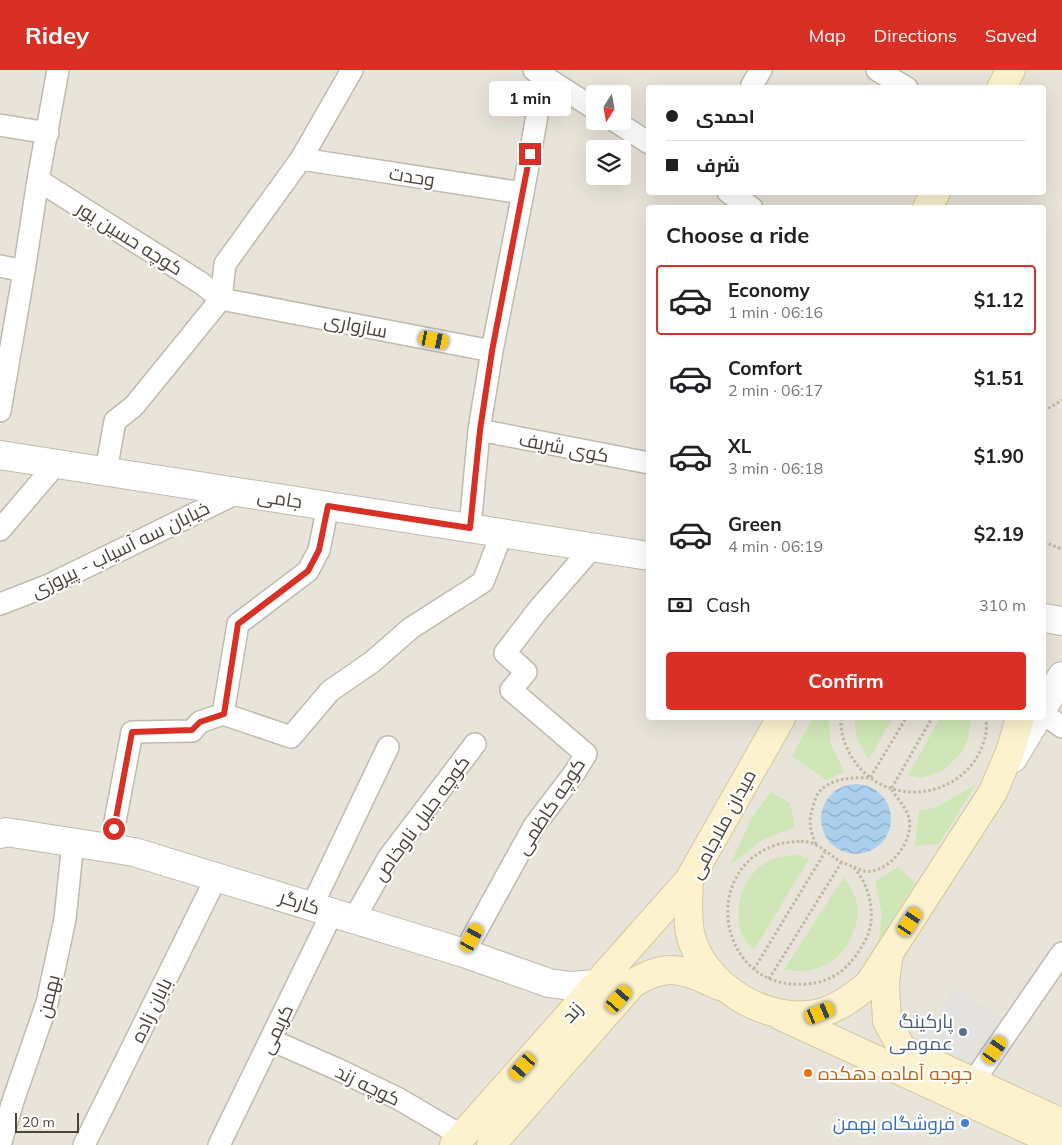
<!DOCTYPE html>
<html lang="en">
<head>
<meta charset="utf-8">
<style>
	body { margin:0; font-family:Mulish,Cairo,sans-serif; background:#f6f6f6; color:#202124; height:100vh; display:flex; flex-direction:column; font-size:19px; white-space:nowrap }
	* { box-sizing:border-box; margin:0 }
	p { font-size:16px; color:#757577 }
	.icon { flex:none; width:28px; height:28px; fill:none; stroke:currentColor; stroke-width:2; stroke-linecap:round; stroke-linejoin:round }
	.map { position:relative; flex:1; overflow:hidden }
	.side { position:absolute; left:646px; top:135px; width:400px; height:515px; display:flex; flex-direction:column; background:#fff; border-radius:5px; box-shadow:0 5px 20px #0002 }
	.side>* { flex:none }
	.top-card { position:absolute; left:646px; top:15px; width:400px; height:110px; border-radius:5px; box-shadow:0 5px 20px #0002; display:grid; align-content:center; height:110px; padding:0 20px; background:#fff }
	.needle { width:32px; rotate:191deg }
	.fabs { position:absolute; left:586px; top:15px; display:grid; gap:10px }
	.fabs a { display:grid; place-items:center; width:45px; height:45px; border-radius:5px; background:#fff; box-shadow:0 5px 20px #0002; font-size:25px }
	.scale { position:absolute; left:15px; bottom:12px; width:64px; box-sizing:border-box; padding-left:5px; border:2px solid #494339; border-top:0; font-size:14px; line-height:18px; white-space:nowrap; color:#494339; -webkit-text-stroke:4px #fff; paint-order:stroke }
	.end { position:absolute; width:22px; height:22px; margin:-11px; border:6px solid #d93025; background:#fff; box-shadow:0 0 0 2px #fff }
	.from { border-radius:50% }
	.bubble { position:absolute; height:35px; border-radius:5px; background:#fff; box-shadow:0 5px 20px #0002; font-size:16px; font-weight:700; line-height:35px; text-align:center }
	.car { position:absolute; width:15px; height:30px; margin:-15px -8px; border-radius:6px; box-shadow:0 0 4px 1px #0007; background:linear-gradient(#f5c518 24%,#345 0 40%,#f5c518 0 76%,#345 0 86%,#f5c518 0) }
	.top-card b { display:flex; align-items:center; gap:18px; height:48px; font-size:19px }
	.top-card b+b { border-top:1px solid #e0e0e0 }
	.top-card i { width:12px; height:12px; background:#202124 }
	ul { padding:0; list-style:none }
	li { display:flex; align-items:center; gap:15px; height:70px; margin:0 10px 8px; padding:0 10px; border:2px solid transparent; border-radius:5px }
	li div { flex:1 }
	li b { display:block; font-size:19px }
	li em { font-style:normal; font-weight:700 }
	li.current { border-color:#d93025 }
	li>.icon { width:45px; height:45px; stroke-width:1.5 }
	h2 { padding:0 20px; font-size:22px; line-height:60px }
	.pay { display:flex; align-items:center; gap:12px; height:55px; padding:0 20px; font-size:19px }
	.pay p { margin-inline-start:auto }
	.cta { display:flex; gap:10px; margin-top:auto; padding:10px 20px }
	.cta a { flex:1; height:58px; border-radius:5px; background:#d93025; color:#fff; font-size:20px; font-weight:700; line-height:58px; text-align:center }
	header { display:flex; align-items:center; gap:30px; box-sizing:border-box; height:70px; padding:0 25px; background:#d93025; color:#fff }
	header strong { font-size:24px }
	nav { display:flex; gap:28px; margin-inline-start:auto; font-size:18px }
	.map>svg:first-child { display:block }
	.residential { fill:#e8e4d9; fill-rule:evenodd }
	.grass { fill:#cfe7b6 }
	.parking { fill:#e4e2df }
	.water { fill:url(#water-waves) }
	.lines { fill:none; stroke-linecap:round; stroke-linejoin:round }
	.minor-casing { stroke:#c0baae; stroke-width:24 }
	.tertiary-casing { stroke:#c0baae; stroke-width:30 }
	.secondary-casing { stroke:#d2c79d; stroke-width:30 }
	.path { stroke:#c1b7a0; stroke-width:3; stroke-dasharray:2.5 2.5; stroke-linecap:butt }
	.minor { stroke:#fff; stroke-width:21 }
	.tertiary { stroke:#fff; stroke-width:28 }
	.secondary { stroke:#fcf3ce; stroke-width:28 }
	.route { stroke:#d93025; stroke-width:6 }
	.service-dot { fill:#5c6f8a; stroke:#fff; stroke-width:2 }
	.food-dot { fill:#e8710a; stroke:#fff; stroke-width:2 }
	.shop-dot { fill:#3f7fe0; stroke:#fff; stroke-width:2 }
	.labels { text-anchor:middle; stroke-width:4.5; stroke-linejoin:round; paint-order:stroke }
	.street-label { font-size:19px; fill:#494339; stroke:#fff }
	.service-label { font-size:19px; fill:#4e5e75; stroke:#fff; text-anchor:end }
	.food-label { font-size:19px; fill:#c56008; stroke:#fff; text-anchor:start }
	.shop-label { font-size:19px; fill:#366cbe; stroke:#fff; text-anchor:end }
</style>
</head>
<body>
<header>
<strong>Ridey</strong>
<nav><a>Map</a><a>Directions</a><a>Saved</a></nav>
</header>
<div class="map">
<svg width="1062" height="1075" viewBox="0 0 1062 1075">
	<defs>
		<pattern id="water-waves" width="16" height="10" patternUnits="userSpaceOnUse" patternTransform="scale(1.25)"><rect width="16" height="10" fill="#abd0ee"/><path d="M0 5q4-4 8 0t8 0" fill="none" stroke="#8daac2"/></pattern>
	</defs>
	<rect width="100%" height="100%" fill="#f5f2eb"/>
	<!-- residential -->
	<path class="residential" d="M 0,0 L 1062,0 L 1062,1075 L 0,1075 ZM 649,18 L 1044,18 L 1044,122 L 649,122 ZM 595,24 L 622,24 L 622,51 L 595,51 ZM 595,79 L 622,79 L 622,106 L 595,106 ZM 649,138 L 1044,138 L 1044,648 L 649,648 Z"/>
	<!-- grass -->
	<path class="grass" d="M 813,648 L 829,648 L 830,672 L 844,702 L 826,710 L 792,686 Z
		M 855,648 L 893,648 L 869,689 C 859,674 854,666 855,648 Z
		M 940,648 L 971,648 L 968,670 L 960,684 L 944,700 L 922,708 L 908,705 Z
		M 976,714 L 939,774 L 915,776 L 919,740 L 935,738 Z
		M 771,722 L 790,733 L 795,757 L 761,771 L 730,795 L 752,747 Z
		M 797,785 L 809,789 L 754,880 C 751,876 746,872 744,868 C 730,840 743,804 770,790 C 779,786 788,786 797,785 Z
		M 898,797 L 915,813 L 878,875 L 882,844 L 875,811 Z
		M 844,807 C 850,817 859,830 858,842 C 855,882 822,909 784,899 Z"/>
	<!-- parking -->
	<path class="parking" d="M 954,919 L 1009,952 L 975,1000 L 918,972 Z"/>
	<!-- water -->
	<path class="water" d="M821 749a35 35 0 1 1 70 0a35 35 0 1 1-70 0Z"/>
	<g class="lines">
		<!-- minor casing -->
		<g class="minor-casing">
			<path id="minor" d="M 534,0 L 595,39
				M 877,0 L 907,18
				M 752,15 L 761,0
				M 615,51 L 649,73
				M 0,55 L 48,63
				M 301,89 L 523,123
				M 38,110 L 201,213 L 221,229 L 492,281
				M 728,122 L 752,138
				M 0,196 L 24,201 L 0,341
				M 24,201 L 38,110 L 58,0
				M 479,360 L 649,393
				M 106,401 L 115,351 L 134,336 L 221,229 L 225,194 L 301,89 L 352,0
				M 328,436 L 319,480 L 308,501 L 238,554 L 223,644 L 291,667 L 330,621 L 372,592 L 411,558 L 483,512 L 502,463
				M 470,458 L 479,360 L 492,281 L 523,123 L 544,7
				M 0,460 L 56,394
				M 0,534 L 49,515 L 239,422
				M 1044,644 L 1062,657
				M 110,778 L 132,662 L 192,661 L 200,652 L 223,644
				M 312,836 L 388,677
				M 354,849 L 389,787 L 475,674
				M 464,883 L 534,756 L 575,702 L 586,684 L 511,620 L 526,602 L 505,583 L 538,540 L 593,477
				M 271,970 L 337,999 L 399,1029 L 462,1066
				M 973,1012 L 1062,883
				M 0,1075 L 13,1031 L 47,933 L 65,849 L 73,772
				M 84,1075 L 217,806
				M 219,1075 L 332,843"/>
		</g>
		<!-- tertiary casing -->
		<g class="tertiary-casing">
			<path id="tertiary" d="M 0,385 L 649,486
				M 1044,548 L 1062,551
				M 1044,636 L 1062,606
				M 1013,688 L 1037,648
				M 0,764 L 6,762 L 134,782 L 464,883 L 549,913 L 570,916 L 597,914"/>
		</g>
		<!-- secondary casing -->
		<g class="secondary-casing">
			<path id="secondary" d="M 1001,18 L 1011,0
				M 927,138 L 936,122
				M 781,648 L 689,810 C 688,827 687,846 690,863 C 702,916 768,956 820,943 C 839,938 854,926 869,914 L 993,722 L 1010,682 L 1020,648
				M 888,889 L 885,914 L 887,951 L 902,979 L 1062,1053
				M 781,946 L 1062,1075
				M 454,1075 L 689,810
				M 491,1075 L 632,914 C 668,891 684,900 720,916"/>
		</g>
		<!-- path -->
		<path class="path" d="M 1044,341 L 1062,330
			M 1044,472 L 1062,479
			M 841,648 C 840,660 844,673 850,684 C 883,744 973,730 986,663 C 987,658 986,652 986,648
			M 801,771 C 806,772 812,772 816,775 C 825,779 832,787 841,792 C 845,794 851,795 854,798 C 870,815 877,848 866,869 C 852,895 836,912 806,914 C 719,922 697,798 779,774 C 786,772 794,772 801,771 Z
			M 816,774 C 810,761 808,750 813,737 C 814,732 816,726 819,722 C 831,708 853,707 870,708 L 906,648
			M 854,797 C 857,798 861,801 864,801 C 889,805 917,768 908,745 C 905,736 896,727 891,719 L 932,648
			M 754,899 L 825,782
			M 769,909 L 841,793"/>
		<!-- minor -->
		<use href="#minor" class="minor"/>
		<!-- tertiary -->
		<use href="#tertiary" class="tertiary"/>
		<!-- secondary -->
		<use href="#secondary" class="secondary"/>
	</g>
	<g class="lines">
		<!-- route -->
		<path class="route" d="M 114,759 L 132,662 L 192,660 L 200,652 L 224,644 L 238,554 L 308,501 L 319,480 L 328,436 L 470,458 L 480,360 L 492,281 L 530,84"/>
	</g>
	<!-- markers -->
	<circle class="service-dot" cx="963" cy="962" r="5"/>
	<circle class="food-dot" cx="808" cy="1003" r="5"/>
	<circle class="shop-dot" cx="965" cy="1053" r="5"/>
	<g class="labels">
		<!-- street labels -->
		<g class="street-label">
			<text transform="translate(412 106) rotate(9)" y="7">وحدت</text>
			<text transform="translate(130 168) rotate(32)" y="7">کوچه حسین پور</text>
			<text transform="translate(356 255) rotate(11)" y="7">سازواری</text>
			<text transform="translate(564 377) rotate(11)" y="7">کوی شریف</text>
			<text transform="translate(280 428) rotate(9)" y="7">جامی</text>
			<text transform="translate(120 479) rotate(-26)" y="7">خیابان سه آسیاب - پیروزی</text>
			<text transform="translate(550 736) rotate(-57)" y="7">کوچه کاظمی</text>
			<text transform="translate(421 748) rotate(-54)" y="7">کوچه جلیل ناوخاص</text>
			<text transform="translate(722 754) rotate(-62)" y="7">میدان ملاجامی</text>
			<text transform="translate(300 832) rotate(18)" y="7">کارگر</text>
			<text transform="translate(48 926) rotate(-76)" y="7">بهمن</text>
			<text transform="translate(151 940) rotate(-64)" y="7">بابان زاده</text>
			<text transform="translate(572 942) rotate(-48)" y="7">زند</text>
			<text transform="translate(276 959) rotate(-64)" y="7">کریمی</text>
			<text transform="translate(368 1015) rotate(26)" y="7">کوچه زند</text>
		</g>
		<!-- service labels -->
		<g class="service-label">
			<text x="953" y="958">پارکینگ<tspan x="953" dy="22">عمومی</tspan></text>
		</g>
		<!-- food labels -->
		<g class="food-label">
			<text x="818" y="1010">جوجه آماده دهکده</text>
		</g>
		<!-- shop labels -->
		<g class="shop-label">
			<text x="955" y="1060">فروشگاه بهمن</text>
		</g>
	</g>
</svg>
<div class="fabs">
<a><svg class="needle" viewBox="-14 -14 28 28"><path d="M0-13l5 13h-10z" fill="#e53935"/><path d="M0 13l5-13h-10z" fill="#757577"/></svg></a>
<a><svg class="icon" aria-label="layers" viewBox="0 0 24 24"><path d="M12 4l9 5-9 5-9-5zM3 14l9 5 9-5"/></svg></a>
</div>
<div class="scale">20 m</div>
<i class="end from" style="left:114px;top:759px"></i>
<i class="end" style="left:530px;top:84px"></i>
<div class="bubble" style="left:489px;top:11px;width:82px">1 min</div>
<i class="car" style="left:434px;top:270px;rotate:101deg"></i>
<i class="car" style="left:910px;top:852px;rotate:33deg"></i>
<i class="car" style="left:472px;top:868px;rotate:29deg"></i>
<i class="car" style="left:619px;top:929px;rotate:41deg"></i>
<i class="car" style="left:820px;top:943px;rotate:67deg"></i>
<i class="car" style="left:995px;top:980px;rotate:35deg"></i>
<i class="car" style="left:523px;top:997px;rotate:221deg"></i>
<div class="top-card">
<b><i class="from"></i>احمدی</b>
<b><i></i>شرف</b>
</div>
<section class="side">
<h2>Choose a ride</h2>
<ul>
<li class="current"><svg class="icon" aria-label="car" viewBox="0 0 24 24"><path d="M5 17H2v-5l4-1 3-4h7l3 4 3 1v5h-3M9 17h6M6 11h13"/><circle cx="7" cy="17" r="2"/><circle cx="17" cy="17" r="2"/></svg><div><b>Economy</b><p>1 min · 06:16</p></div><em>$1.12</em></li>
<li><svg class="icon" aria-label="car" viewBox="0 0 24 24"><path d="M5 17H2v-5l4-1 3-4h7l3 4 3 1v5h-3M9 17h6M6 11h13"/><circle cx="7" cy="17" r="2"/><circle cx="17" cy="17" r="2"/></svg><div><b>Comfort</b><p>2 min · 06:17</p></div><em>$1.51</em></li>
<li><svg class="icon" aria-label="car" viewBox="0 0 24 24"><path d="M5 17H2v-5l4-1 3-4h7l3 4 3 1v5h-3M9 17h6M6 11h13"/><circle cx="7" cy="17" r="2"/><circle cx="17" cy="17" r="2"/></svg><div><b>XL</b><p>3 min · 06:18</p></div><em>$1.90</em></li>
<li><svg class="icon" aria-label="car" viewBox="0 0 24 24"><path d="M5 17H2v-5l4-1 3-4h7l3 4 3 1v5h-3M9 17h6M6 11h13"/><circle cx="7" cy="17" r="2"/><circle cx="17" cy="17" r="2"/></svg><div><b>Green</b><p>4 min · 06:19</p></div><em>$2.19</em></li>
</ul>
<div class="pay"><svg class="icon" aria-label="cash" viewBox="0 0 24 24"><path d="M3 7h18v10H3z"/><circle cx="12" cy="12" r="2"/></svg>Cash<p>310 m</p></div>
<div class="cta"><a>Confirm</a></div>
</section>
</div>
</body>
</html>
